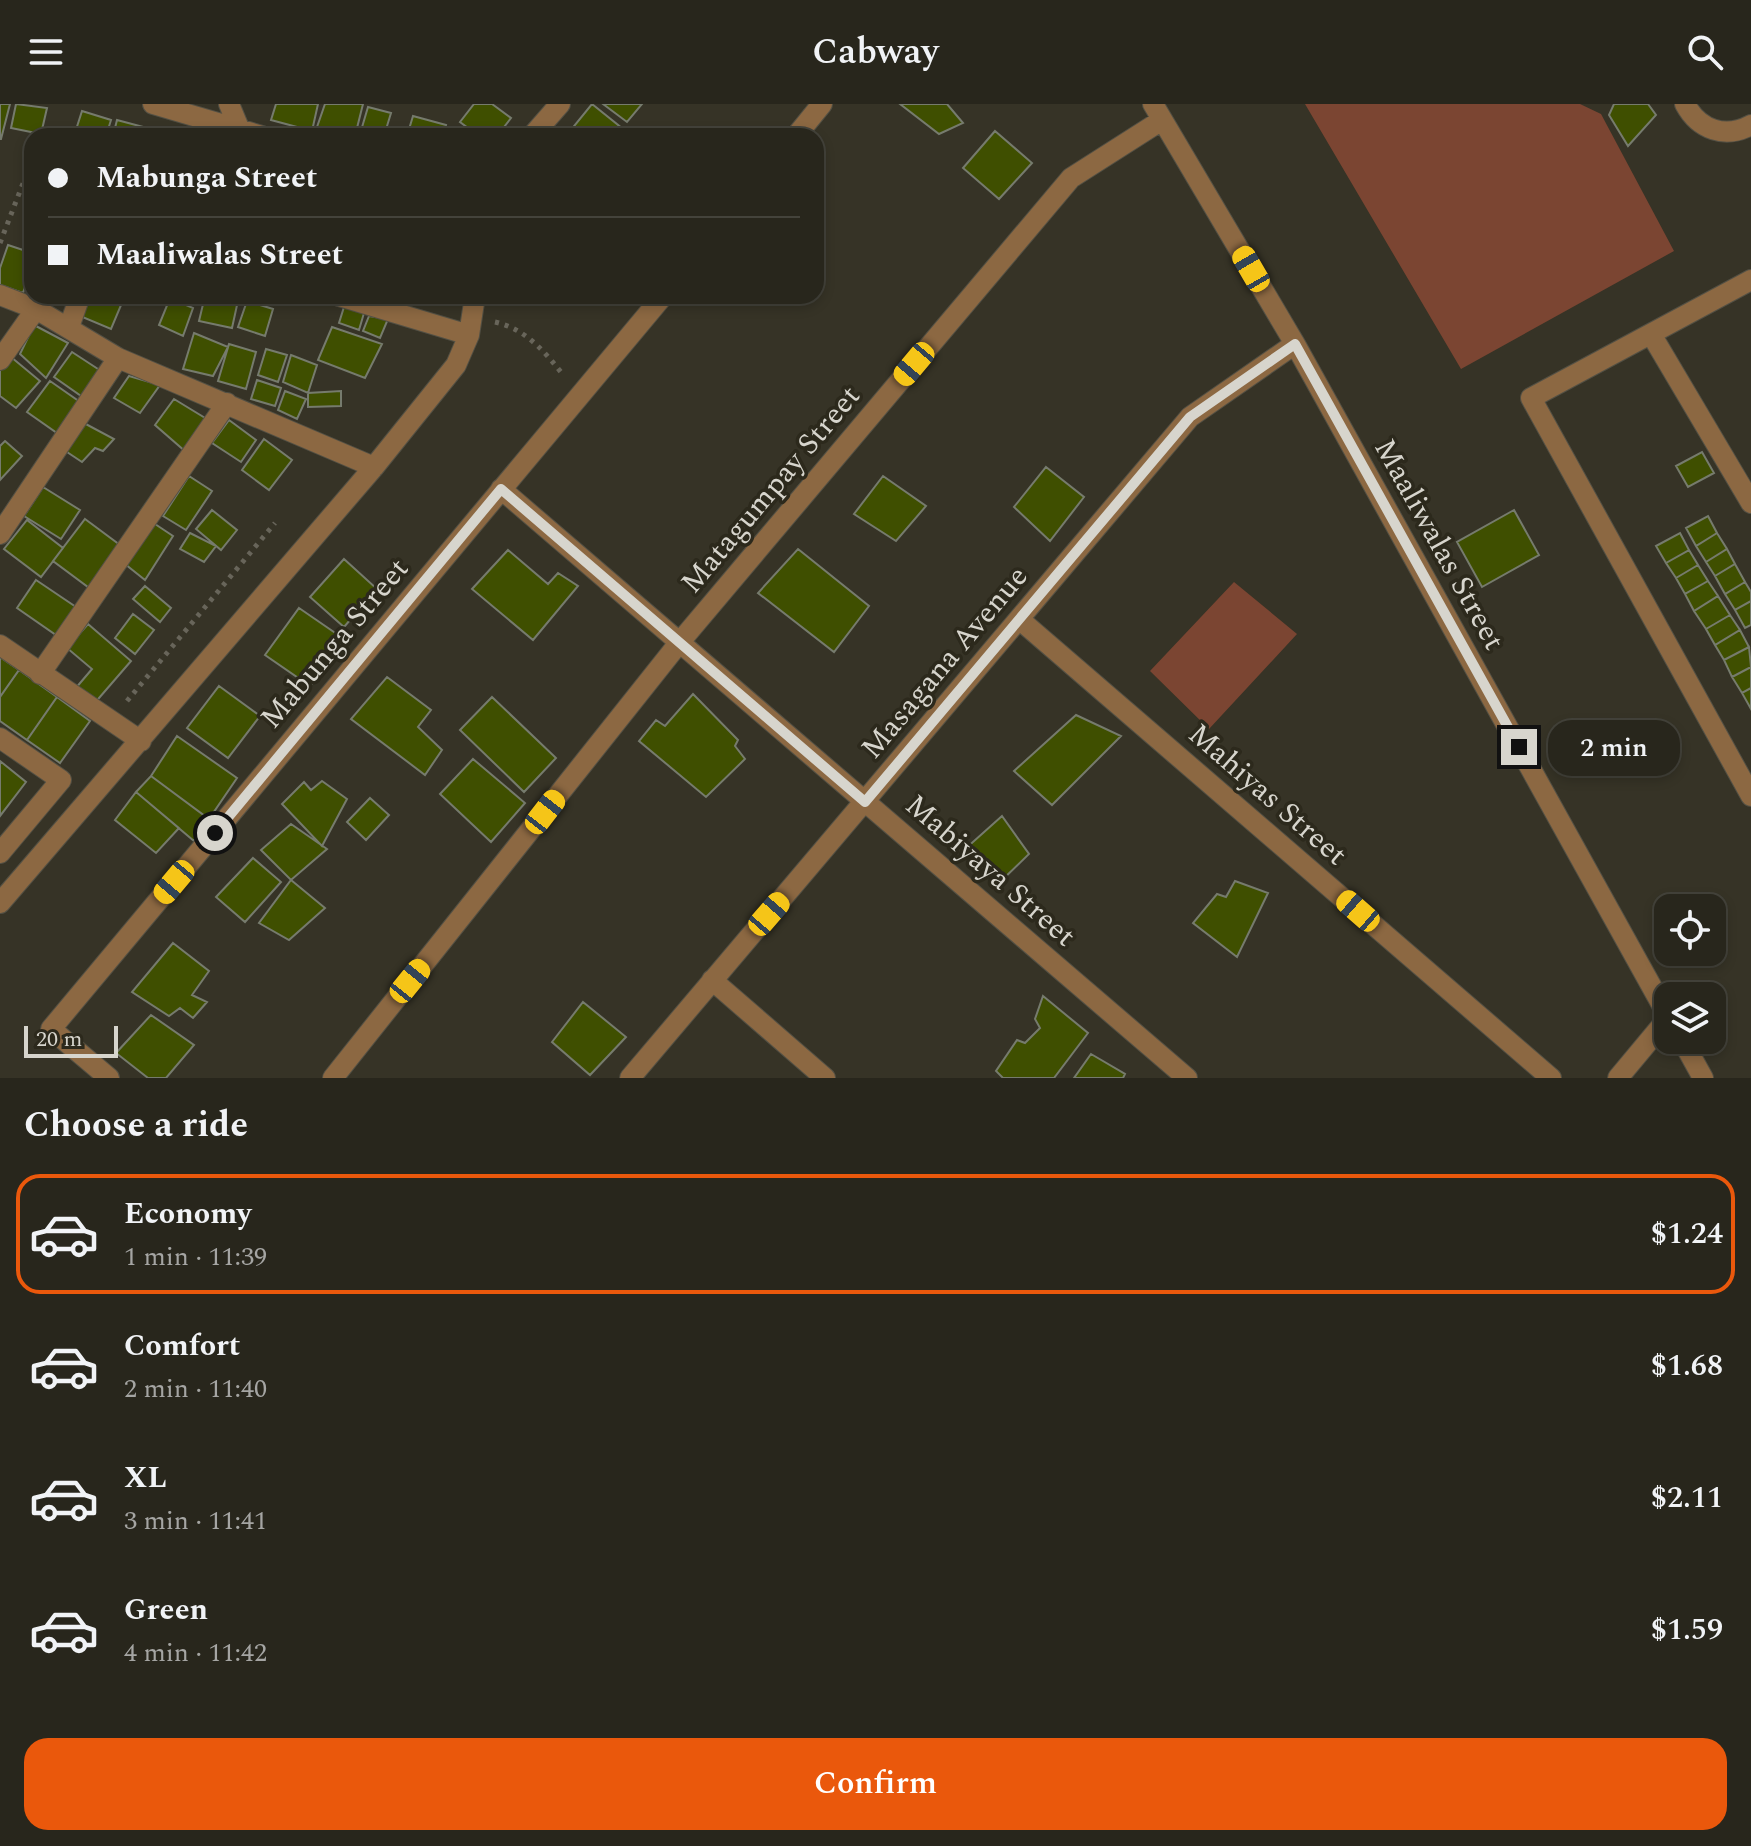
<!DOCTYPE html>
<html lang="en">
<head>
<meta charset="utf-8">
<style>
	body { margin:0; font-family:Spectral,serif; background:#302e25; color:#f1f3f6; height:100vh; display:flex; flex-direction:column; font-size:30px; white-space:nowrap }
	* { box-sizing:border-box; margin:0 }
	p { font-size:26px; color:#a5a5a3 }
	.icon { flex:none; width:44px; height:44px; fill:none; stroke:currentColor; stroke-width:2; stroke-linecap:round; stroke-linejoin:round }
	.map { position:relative; height:974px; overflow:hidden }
	.details { display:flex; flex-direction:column; background:#28261c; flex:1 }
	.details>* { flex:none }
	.hud { position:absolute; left:24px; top:24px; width:800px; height:176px; border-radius:24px; box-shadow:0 4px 12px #0003,0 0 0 2px #44433b; display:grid; align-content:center; height:176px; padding:0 24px; background:#28261c }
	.buttons { position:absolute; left:1654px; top:790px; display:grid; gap:16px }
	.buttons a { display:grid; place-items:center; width:72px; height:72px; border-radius:16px; background:#28261c; box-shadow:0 4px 12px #0003,0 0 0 2px #44433b; font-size:40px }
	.scale { position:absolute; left:24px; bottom:20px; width:94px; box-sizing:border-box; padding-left:8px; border:4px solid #d7d5cd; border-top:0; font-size:22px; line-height:28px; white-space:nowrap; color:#d7d5cd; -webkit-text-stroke:6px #2c291c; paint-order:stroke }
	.end { position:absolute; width:36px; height:36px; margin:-18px; border:10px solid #d7d5cd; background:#111; box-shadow:0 0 0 4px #111 }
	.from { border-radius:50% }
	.bubble { position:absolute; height:56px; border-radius:24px; background:#28261c; box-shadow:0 4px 12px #0003,0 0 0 2px #44433b; font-size:26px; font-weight:600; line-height:56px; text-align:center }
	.car { position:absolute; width:24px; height:48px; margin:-24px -12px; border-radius:10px; box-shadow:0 0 6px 2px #0007; background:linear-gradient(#f5c518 24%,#345 0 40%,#f5c518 0 76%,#345 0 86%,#f5c518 0) }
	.hud b { display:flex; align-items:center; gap:28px; height:76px; font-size:30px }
	.hud b+b { border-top:2px solid #44433b }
	.hud i { width:20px; height:20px; background:#f1f3f6 }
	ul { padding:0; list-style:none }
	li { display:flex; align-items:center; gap:24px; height:120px; margin:0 16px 12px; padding:0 8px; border:4px solid transparent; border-radius:24px }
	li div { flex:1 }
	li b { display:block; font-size:30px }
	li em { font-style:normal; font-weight:600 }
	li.on { border-color:#ea580c }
	li>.icon { width:72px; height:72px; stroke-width:1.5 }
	h2 { padding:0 24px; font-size:36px; line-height:96px }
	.action { display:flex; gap:16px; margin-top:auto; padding:16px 24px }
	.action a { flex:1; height:92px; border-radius:24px; background:#ea580c; color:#fff; font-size:32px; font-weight:600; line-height:92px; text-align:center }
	header { display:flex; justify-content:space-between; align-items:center; height:104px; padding:0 24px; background:#28261c; font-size:36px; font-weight:600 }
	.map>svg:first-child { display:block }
	.green { fill:#7b4532 }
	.building { fill:#3f4f00; stroke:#767b6d; stroke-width:2 }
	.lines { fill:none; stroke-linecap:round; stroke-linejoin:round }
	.minor-casing { stroke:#535044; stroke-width:22 }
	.path { stroke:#68655a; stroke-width:5; stroke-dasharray:4 6; stroke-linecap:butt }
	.minor { stroke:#8c6842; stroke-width:20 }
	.route { stroke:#d7d5cd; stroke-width:10 }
	.labels { text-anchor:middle; stroke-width:7; stroke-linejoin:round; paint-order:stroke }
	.street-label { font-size:30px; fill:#d7d5cd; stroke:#2c291c }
</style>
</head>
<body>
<header><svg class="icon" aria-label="menu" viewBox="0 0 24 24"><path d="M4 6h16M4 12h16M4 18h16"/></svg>Cabway<svg class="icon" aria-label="search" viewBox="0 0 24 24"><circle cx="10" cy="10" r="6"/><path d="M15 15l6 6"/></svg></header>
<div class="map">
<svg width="1751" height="974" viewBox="0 0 1751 974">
	<rect width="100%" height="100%" fill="#363326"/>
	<!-- green -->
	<path class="green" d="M 1305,0 L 1580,0 L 1601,10 L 1674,147 L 1461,265 Z
		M 1234,478 L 1297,530 L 1209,625 L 1150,567 Z"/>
	<!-- building -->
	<path class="building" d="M 0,0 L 10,0 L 1,35 L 0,35 Z
		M 16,0 L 47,4 L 41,30 L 11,24 Z
		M 276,0 L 318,0 L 312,27 L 271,16 Z
		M 325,0 L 363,0 L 355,32 L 317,23 Z
		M 474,0 L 492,0 L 511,14 L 497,32 L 479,32 L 460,18 Z
		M 592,0 L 623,25 L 617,32 L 577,32 L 570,27 Z
		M 603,0 L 642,0 L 627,18 Z
		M 900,0 L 947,0 L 963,19 L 939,30 Z
		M 1614,0 L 1648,0 L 1656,11 L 1628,42 L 1609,11 Z
		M 368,3 L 391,9 L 384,32 L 360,30 Z
		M 82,7 L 111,16 L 106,32 L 74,32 Z
		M 413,12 L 446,21 L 443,32 L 407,32 Z
		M 117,16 L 147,24 L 145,32 L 113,32 Z
		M 995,27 L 1032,59 L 999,95 L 963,64 Z
		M 8,141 L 32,149 L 32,160 L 23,189 L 0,181 L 0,164 Z
		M 89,192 L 118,192 L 124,194 L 111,225 L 80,212 Z
		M 205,192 L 239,192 L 232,224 L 199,217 Z
		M 170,194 L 193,204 L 183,232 L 159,221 Z
		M 247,197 L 273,205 L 265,232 L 238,223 Z
		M 344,203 L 364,209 L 359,226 L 339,219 Z
		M 369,212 L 388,215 L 380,234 L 363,227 Z
		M 34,221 L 68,239 L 46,274 L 20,250 Z
		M 332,223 L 382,240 L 365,274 L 318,256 Z
		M 194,229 L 228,243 L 213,272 L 183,265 Z
		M 229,240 L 256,248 L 246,285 L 218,277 Z
		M 266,245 L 287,251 L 278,278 L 258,271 Z
		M 72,248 L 101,267 L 84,294 L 54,273 Z
		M 291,251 L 317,261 L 308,289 L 283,278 Z
		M 11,253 L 40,277 L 16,304 L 0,292 L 0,266 Z
		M 129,272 L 160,281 L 140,309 L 114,294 Z
		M 257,276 L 281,284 L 275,302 L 251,295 Z
		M 50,277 L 80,298 L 57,329 L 27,308 Z
		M 285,287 L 306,295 L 297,315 L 278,306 Z
		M 341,287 L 341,302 L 308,303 L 308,289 Z
		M 174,295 L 210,317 L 186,348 L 155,321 Z
		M 229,316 L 256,336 L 241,358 L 212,339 Z
		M 82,318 L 114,335 L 103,347 L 95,344 L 82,358 L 64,346 Z
		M 264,335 L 292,356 L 269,386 L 242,366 Z
		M 5,337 L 22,352 L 0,376 L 0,342 Z
		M 1702,348 L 1714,369 L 1688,383 L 1676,362 Z
		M 1046,363 L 1084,393 L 1050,437 L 1014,403 Z
		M 189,372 L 212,387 L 186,426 L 163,412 Z
		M 883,372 L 926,402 L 896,437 L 854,410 Z
		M 43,383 L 80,406 L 61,435 L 24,412 Z
		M 212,406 L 237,426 L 221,446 L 196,425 Z
		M 1514,406 L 1539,451 L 1482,483 L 1457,438 Z
		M 1708,412 L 1717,429 L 1696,442 L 1686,424 Z
		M 85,415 L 124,444 L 92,486 L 53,457 Z
		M 27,416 L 63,444 L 41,473 L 4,445 Z
		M 152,418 L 173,432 L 145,476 L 125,460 Z
		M 190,429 L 216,442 L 204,458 L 180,445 Z
		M 1680,429 L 1689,446 L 1666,459 L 1656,442 Z
		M 1717,429 L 1727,445 L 1706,458 L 1696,442 Z
		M 798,445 L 869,502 L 834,548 L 758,489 Z
		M 1727,445 L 1735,460 L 1715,472 L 1706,458 Z
		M 508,446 L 548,480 L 558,469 L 578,482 L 533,536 L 472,485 Z
		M 1689,446 L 1698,461 L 1676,474 L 1666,459 Z
		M 344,455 L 377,485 L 344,523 L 310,493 Z
		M 1735,460 L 1745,478 L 1725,490 L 1715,472 Z
		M 1698,461 L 1708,477 L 1685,490 L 1676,474 Z
		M 36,476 L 76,503 L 56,531 L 17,504 Z
		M 1708,477 L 1718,492 L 1694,507 L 1685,490 Z
		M 1745,478 L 1751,488 L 1751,497 L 1735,506 L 1725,490 Z
		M 145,482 L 171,504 L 160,518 L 133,495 Z
		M 1718,492 L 1730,511 L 1706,525 L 1694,507 Z
		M 1751,497 L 1751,521 L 1745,524 L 1735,506 Z
		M 299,504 L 344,535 L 310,582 L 265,551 Z
		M 133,510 L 154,526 L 135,550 L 115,534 Z
		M 1730,511 L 1740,526 L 1715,541 L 1706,525 Z
		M 88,520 L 131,557 L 93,601 L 75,585 L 92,565 L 67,544 Z
		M 1740,526 L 1749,543 L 1724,556 L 1715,541 Z
		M 1749,543 L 1751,563 L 1732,573 L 1724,556 Z
		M 0,553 L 19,566 L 0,593 Z
		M 1751,563 L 1751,584 L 1742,589 L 1732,573 Z
		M 19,566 L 57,593 L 27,636 L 0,617 L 0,593 Z
		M 387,573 L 431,606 L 418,623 L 442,646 L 425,671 L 351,615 Z
		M 219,582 L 260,612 L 228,654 L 187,624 Z
		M 1751,584 L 1751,605 L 1742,589 Z
		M 693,590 L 738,636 L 735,642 L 745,655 L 706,693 L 639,637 L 656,616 L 665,622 Z
		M 57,593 L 90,617 L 60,659 L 27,636 Z
		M 492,593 L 556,654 L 524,688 L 460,626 Z
		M 1076,611 L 1121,632 L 1052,701 L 1014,667 Z
		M 177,632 L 237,674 L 209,715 L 151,672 Z
		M 473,655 L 525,699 L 491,738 L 440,690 Z
		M 0,657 L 26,678 L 0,712 Z
		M 151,672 L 209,715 L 194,737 L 136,688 Z
		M 322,677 L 347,695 L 322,742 L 282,700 L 304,678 L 311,686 Z
		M 136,688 L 179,724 L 156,749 L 115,716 Z
		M 370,694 L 389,711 L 366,736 L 347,718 Z
		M 1002,712 L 1029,750 L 999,779 L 964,746 Z
		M 291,720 L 327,745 L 291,776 L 261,746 Z
		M 253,754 L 281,778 L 245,818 L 216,793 Z
		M 291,776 L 325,804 L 289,836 L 259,819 Z
		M 1235,777 L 1268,789 L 1237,853 L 1193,819 L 1217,790 L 1226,793 Z
		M 173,839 L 209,867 L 192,891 L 207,898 L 193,914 L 180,904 L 169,912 L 132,888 Z
		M 1043,892 L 1088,929 L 1054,974 L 1003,974 L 996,967 L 1017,936 L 1025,939 L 1040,924 L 1035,915 Z
		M 583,898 L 626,933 L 590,971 L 552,938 Z
		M 151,911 L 194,941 L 166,974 L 148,974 L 116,949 Z
		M 1091,950 L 1125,970 L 1123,974 L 1074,974 Z"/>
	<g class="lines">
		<!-- minor casing -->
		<g class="minor-casing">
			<path id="minor" d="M 153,0 L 262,32
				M 229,0 L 239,24
				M 1153,0 L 1295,240 L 1668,912
				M 1685,0 C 1699,26 1725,35 1751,21
				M 532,32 L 560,0
				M 796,32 L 822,0
				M 1751,176 L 1531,294 L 1751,692
				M 0,191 L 36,205 L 118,254 L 374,363
				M 339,192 L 469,231
				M 69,223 L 80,192
				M 1651,230 L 1751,399
				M 0,256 L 36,205
				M 501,385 L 1187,974
				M 0,430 L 118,254
				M 1019,515 L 1551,974
				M 0,541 L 141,637
				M 40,570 L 227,299
				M 0,634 L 61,676 L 0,749
				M 0,799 L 374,363 L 456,261 L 469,231 L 475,192
				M 712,876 L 825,974
				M 1682,936 L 1703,974
				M 109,974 L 51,925 L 663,192
				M 333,974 L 679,539 L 1071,74 L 1162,16
				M 630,974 L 1190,313 L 1295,240
				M 1618,974 L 1668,914"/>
		</g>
		<!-- path -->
		<path class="path" d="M 0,139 L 27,69
			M 495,218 C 526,225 545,248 564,272
			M 127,597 L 275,419"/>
		<!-- minor -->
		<use href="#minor" class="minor"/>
	</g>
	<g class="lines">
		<!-- route -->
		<path class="route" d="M 215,729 L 501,385 L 865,698 L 1190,313 L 1295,240 L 1519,643"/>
	</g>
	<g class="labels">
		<!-- street labels -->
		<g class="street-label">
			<text transform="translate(770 385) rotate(-50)" y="10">Matagumpay Street</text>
			<text transform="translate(1440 440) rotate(61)" y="10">Maaliwalas Street</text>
			<text transform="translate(334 539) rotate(-50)" y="10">Mabunga Street</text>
			<text transform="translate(944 558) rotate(-50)" y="10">Masagana Avenue</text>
			<text transform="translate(1268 690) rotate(41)" y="10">Mahiyas Street</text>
			<text transform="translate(991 766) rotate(41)" y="10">Mabiyaya Street</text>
		</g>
	</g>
</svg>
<div class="buttons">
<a><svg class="icon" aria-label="locate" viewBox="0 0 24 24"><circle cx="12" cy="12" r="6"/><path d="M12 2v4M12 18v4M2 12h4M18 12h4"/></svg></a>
<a><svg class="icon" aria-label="layers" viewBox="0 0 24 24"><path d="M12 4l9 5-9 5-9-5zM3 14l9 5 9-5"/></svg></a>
</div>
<div class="scale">20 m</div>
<i class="end from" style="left:215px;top:729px"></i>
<i class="end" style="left:1519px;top:643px"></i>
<div class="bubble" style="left:1548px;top:616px;width:132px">2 min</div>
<i class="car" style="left:1251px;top:165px;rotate:330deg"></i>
<i class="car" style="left:914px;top:260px;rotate:220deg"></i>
<i class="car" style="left:545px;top:708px;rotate:38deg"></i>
<i class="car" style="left:174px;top:778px;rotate:220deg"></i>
<i class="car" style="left:1358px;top:807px;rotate:311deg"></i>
<i class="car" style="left:769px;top:810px;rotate:41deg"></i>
<i class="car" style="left:410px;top:877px;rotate:39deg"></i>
<div class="hud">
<b><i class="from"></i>Mabunga Street</b>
<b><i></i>Maaliwalas Street</b>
</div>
</div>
<section class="details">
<h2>Choose a ride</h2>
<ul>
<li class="on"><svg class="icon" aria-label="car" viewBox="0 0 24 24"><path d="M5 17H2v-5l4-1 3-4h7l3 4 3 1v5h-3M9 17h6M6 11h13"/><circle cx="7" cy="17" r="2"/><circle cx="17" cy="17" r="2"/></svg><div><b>Economy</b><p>1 min · 11:39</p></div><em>$1.24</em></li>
<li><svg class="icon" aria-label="car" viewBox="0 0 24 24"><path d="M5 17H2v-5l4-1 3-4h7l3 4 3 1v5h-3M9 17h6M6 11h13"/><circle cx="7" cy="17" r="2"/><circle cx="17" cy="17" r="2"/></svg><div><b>Comfort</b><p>2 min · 11:40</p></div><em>$1.68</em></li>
<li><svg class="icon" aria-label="car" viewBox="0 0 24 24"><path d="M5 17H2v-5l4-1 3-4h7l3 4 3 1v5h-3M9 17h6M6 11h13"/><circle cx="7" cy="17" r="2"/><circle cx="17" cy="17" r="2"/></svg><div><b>XL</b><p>3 min · 11:41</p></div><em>$2.11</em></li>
<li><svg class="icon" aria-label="car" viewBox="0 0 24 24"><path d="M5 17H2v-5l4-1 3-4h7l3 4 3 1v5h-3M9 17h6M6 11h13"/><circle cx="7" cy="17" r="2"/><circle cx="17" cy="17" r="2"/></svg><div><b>Green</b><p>4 min · 11:42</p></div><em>$1.59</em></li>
</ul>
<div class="action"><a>Confirm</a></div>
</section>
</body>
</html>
